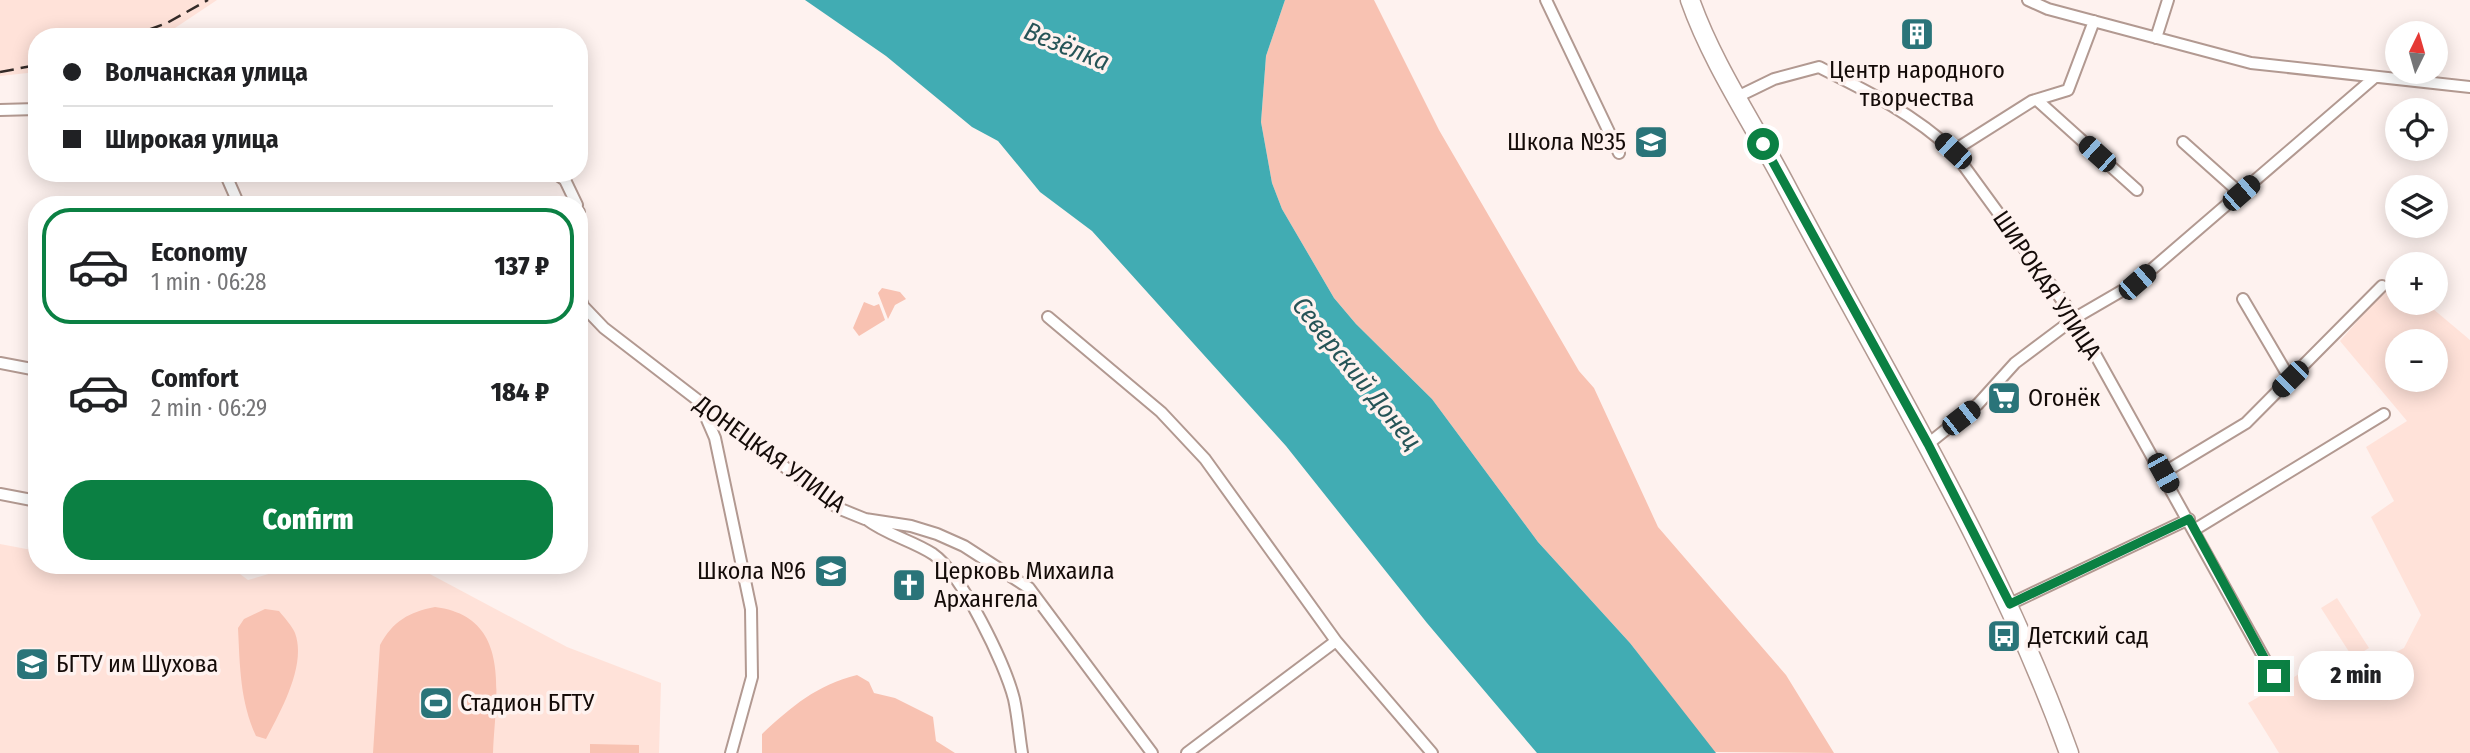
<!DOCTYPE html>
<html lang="en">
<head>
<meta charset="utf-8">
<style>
	body { margin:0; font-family:"Fira Sans Condensed",sans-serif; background:#f2f2f2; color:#202124; height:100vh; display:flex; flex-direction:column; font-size:26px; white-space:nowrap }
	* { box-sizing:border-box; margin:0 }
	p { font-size:23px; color:#757577 }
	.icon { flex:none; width:38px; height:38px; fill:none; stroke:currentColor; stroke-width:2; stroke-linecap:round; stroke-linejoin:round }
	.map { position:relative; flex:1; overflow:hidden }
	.details { position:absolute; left:28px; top:196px; width:560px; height:378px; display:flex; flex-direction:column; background:#fff; border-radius:28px; box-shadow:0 4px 18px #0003 }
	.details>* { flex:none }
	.top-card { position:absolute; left:28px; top:28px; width:560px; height:154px; border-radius:28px; box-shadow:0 4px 18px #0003; display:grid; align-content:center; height:154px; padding:0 35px; background:#fff }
	.needle { width:46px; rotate:5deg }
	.fabs { position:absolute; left:2385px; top:21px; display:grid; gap:14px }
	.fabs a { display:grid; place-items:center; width:63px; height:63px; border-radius:50%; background:#fff; box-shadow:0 4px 18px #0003; font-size:35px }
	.end { position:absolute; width:32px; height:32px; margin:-16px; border:9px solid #0b8043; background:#fff; box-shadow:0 0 0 4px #fff }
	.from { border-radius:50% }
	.bubble { position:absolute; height:49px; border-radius:24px; background:#fff; box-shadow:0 4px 18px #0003; font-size:23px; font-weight:800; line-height:49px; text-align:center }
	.car { position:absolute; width:21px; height:42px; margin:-21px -10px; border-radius:9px; box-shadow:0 0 5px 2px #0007; background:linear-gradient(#222 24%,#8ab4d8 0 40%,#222 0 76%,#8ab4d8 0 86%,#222 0) }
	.top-card b { display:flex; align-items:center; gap:24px; height:66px; font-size:26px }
	.top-card b+b { border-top:2px solid #e0e0e0 }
	.top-card i { width:18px; height:18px; background:#202124 }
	ul { padding:12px 0 0; list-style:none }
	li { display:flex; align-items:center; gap:21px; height:116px; margin:0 14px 10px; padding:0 21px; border:4px solid transparent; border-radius:28px }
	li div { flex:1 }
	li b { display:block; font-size:26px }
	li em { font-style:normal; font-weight:800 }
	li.current { border-color:#0b8043 }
	li>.icon { width:63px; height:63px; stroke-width:1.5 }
	.action { display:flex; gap:14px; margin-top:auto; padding:14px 35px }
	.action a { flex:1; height:80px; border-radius:28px; background:#0b8043; color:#fff; font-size:28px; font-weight:800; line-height:80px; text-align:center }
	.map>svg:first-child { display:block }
	.built { fill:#ffe2d9; fill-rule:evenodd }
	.green { fill:#f8c2b2 }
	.water { fill:#41acb3 }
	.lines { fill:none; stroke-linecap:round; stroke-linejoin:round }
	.minor-casing { stroke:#b29991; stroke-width:14 }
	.primary-casing { stroke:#b29991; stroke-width:21 }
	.minor { stroke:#fff; stroke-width:10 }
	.primary { stroke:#fff; stroke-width:18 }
	.rail { stroke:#342b28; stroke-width:2.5; stroke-dasharray:14 7; stroke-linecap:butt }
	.route { stroke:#0b8043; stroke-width:9 }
	.labels { text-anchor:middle; stroke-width:7; stroke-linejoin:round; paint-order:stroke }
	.poi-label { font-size:24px; fill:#140b08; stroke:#fef2ef; text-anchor:start }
	.street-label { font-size:24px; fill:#140b08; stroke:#fef2ef }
	.water-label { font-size:26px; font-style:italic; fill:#265457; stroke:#fef2ef }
</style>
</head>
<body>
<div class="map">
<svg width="2470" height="753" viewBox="0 0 2470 753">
	<rect width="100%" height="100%" fill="#fef2ef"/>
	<!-- built -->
	<path class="built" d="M 0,0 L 217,0 L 169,32 L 155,37 L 37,37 L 37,72 L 0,76 Z
		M 2396,277 L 2398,303 L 2426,303 L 2470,340 L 2470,753 L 2279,753 L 2248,703 L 2331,656 L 2364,668 L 2404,648 L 2421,615 L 2371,517 L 2394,501 L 2366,447 L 2407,421 L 2340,341 ZM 2398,341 L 2436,341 L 2436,380 L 2398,380 Z
		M 0,544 L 37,551 L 37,565 L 228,565 L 248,580 L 299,565 L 413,565 L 567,647 L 661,683 L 659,753 L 0,753 Z
		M 2337,598 L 2369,648 L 2353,658 L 2321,608 Z"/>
	<!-- green -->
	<path class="green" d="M 1285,0 L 1374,0 L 1439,130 L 1579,371 L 1594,388 L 1658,527 L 1786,675 L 1834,753 L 1714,752 L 1630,643 L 1538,542 L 1432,399 L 1356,324 L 1334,298 L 1282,209 L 1272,183 L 1261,122 L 1266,56 Z
		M 882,288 L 900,292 L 906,299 L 895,305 L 888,319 L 878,293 Z
		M 864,302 L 874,306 L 879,304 L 885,320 L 859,336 L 853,328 Z
		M 435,607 C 514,617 495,696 493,753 L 373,753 L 380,645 C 393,621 409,612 435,607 Z
		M 265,609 L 279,611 C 284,617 292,626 295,633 C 307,665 280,712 266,739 L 256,736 C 240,701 240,667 238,628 L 244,619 Z
		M 857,675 L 869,682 L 874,693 L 895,698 L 933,717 L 936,741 L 955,753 L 762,753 L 762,734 C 792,706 817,685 857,675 Z
		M 590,744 L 639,745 L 639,753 L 590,753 Z"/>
	<!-- water -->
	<path class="water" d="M 805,0 L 1285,0 L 1266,56 L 1261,122 L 1272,183 L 1282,209 L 1334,298 L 1356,324 L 1432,399 L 1538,542 L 1630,643 L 1716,753 L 1537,753 L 1427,623 L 1286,446 L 1092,231 L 1040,192 L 998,141 L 972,127 L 886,56 Z"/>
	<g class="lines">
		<!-- minor casing -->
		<g class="minor-casing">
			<path id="minor" d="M 1546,0 L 1619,153
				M 2028,0 L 2048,9 L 2251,63 L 2470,87
				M 2156,38 L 2168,0
				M 1737,97 L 1774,79 L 1819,67 C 1867,91 1914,114 1953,151 L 2075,318 L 2274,676
				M 2037,100 L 2137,190
				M 0,110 L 37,109
				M 2183,142 L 2240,193
				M 1953,151 L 2032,101 L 2068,90 L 2094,21
				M 225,173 L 239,205
				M 555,173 L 565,180 L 577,205
				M 579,212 L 579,245
				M 579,295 L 583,306 L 604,328 L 838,508 L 865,519 L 911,526 L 937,534 L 964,546 L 1029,588 L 1152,753
				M 2243,299 L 2290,379
				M 1048,317 L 1161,412 L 1205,459 L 1336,641
				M 0,363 L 37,370
				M 702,408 L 715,438 L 751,609 L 752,677 L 731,753
				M 1928,444 L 1978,404 L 2015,363 L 2075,318 L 2137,282 L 2375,77
				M 2163,473 L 2246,423 L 2382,286
				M 0,494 L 37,501
				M 866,519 C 887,535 911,540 933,554 C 962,574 1005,664 1014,699 C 1018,717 1019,735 1022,753
				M 2194,530 L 2384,414
				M 2010,604 L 2189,519
				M 1187,753 L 1336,641 L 1432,753"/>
		</g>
		<!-- primary casing -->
		<g class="primary-casing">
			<path id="primary" d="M 1690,0 C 1713,65 1753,123 1785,184 C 1884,372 1997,552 2069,753"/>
		</g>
		<!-- minor -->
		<use href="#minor" class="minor"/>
		<!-- primary -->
		<use href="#primary" class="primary"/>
		<!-- rail -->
		<path class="rail" d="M 129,37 L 167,23 L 208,0
			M 0,72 L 37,65"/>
	</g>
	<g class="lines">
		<!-- route -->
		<path class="route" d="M 1763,144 L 1928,444 L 2010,604 L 2189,519 L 2274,676"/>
	</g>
	<!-- icons -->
	<defs>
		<g id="building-square" transform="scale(1.75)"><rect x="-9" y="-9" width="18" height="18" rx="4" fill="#2a7479" stroke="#fef2ef"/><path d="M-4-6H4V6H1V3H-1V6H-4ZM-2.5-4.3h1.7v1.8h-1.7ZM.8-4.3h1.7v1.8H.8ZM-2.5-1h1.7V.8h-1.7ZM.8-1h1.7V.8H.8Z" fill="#fff"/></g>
		<g id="school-square" transform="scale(1.75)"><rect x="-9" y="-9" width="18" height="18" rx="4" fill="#2a7479" stroke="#fef2ef"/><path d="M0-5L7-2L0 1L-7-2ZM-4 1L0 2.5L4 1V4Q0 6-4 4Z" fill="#fff"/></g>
		<g id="supermarket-square" transform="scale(1.75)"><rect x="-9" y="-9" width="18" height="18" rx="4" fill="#2a7479" stroke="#fef2ef"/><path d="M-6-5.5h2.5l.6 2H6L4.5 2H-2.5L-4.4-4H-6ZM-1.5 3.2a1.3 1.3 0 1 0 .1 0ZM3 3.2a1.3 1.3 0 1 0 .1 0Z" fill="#fff"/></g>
		<g id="church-square" transform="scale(1.75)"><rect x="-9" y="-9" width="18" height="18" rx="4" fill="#2a7479" stroke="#fef2ef"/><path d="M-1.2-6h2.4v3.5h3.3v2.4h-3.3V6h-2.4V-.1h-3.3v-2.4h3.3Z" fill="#fff"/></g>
		<g id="bus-square" transform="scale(1.75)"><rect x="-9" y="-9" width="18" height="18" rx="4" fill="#2a7479" stroke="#fef2ef"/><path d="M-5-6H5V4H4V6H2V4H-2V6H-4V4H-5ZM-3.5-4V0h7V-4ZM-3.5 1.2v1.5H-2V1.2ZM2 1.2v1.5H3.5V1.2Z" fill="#fff"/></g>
		<g id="university-square" transform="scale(1.75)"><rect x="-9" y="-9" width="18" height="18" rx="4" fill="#2a7479" stroke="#fef2ef"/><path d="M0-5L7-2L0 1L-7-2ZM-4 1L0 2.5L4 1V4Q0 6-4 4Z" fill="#fff"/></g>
		<g id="stadium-square" transform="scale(1.75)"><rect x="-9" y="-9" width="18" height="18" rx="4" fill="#2a7479" stroke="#fef2ef"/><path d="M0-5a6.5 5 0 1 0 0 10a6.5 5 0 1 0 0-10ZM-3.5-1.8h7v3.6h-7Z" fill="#fff"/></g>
	</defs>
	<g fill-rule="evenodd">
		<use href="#building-square" x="1917" y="34"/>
		<use href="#school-square" x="1651" y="142"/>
		<use href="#supermarket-square" x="2004" y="398"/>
		<use href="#school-square" x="831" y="571"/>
		<use href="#church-square" x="909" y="585"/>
		<use href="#bus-square" x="2004" y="636"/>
		<use href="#university-square" x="32" y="664"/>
		<use href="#stadium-square" x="436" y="703"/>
	</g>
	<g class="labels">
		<!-- poi labels -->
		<g class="poi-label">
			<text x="1917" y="78" text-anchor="middle">Центр народного<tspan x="1917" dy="28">творчества</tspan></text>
			<text x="1626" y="150" text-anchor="end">Школа №35</text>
			<text x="2028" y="406">Огонёк</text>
			<text x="806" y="579" text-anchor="end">Школа №6</text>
			<text x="934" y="579">Церковь Михаила<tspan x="934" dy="28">Архангела</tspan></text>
			<text x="2028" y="644">Детский сад</text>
			<text x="56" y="672">БГТУ им Шухова</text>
			<text x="460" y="711">Стадион БГТУ</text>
		</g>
		<!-- street labels -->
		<g class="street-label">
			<text transform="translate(2047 285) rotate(56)" y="8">ШИРОКАЯ УЛИЦА</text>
			<text transform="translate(770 454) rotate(36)" y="8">ДОНЕЦКАЯ УЛИЦА</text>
		</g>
		<!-- water labels -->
		<g class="water-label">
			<text transform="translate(1067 46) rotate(22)" y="9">Везёлка</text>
			<text transform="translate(1357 373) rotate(51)" y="9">Северский Донец</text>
		</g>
	</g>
</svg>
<div class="fabs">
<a><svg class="needle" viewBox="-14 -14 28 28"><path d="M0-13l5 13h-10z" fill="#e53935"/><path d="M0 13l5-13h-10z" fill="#757577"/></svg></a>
<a><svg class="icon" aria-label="locate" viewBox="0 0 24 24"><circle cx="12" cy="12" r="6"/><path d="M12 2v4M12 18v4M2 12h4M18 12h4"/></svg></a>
<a><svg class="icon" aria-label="layers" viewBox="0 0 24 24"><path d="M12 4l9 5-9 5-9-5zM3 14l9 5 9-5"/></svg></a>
<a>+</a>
<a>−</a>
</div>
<i class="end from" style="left:1763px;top:144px"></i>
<i class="end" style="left:2274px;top:676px"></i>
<div class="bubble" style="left:2298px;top:651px;width:116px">2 min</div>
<i class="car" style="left:1953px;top:151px;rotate:313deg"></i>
<i class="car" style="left:2097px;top:154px;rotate:312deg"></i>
<i class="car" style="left:2241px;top:193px;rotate:49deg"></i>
<i class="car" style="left:2137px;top:282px;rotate:49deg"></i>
<i class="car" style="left:2290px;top:379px;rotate:225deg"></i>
<i class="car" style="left:1961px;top:418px;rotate:52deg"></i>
<i class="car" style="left:2163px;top:473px;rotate:151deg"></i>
<div class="top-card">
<b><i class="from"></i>Волчанская улица</b>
<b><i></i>Широкая улица</b>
</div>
<section class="details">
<ul>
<li class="current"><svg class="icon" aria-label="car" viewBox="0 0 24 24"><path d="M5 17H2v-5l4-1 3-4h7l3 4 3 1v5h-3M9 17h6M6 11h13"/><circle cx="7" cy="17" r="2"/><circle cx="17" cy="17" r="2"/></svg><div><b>Economy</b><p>1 min · 06:28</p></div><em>137 ₽</em></li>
<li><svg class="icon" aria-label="car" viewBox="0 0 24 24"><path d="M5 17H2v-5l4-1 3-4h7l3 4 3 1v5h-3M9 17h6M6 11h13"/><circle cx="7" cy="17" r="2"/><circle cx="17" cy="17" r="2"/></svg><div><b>Comfort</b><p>2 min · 06:29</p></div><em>184 ₽</em></li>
</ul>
<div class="action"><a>Confirm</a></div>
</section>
</div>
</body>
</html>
